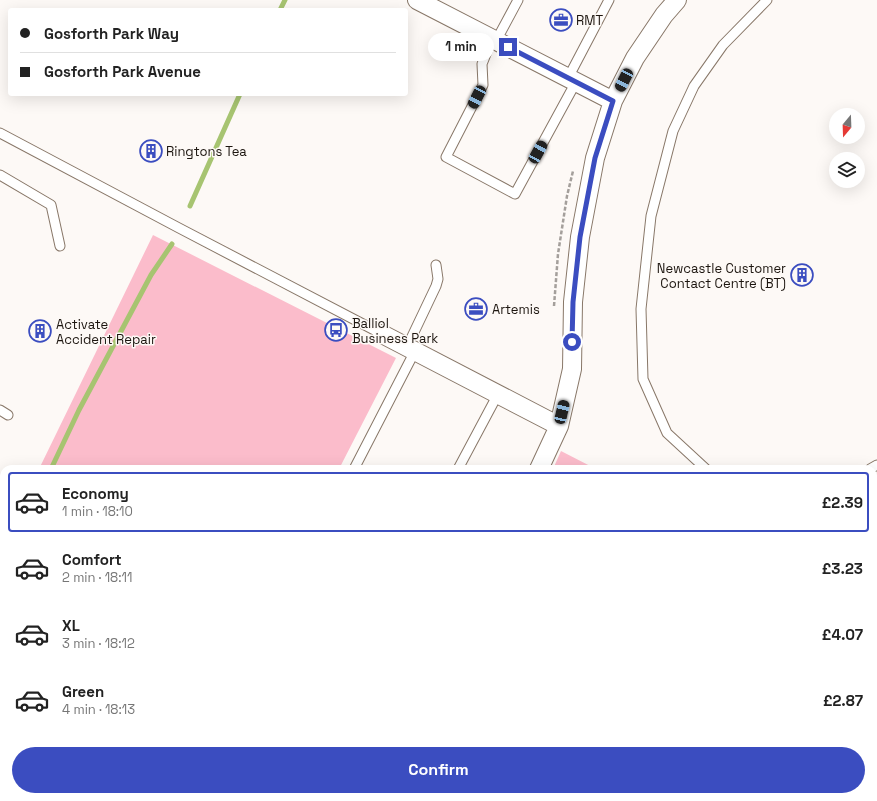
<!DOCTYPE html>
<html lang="en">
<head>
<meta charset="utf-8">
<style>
	body { margin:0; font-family:"Space Grotesk",sans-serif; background:#f2f2f2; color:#222; height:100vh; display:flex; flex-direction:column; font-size:15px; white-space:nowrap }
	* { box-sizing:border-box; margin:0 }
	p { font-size:13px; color:#767676 }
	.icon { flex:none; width:22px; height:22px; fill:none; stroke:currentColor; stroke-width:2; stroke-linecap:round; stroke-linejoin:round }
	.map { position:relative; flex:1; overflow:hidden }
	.drawer { position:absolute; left:0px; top:465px; width:877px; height:336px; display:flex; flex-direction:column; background:#fff; border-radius:12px 12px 0 0; box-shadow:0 4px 16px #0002 }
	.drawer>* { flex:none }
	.guide { position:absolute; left:8px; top:8px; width:400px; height:88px; border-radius:4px; box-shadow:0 4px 16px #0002; display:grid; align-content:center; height:88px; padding:0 12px; background:#fff }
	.needle { width:26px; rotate:199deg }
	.tools { position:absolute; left:829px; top:108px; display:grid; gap:8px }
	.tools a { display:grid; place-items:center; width:36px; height:36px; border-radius:50%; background:#fff; box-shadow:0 4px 16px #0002; font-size:20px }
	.end { position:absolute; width:18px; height:18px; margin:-9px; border:5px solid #3b4dc0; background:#fff; box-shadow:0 0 0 2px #fff }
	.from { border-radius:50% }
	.bubble { position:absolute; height:28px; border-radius:14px; background:#fff; box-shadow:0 4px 16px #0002; font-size:13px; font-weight:700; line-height:28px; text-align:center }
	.car { position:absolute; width:12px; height:24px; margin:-12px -6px; border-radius:5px; box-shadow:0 0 3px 1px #0007; background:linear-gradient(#222 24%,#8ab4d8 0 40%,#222 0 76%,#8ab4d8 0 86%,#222 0) }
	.guide b { display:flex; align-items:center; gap:14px; height:38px; font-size:15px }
	.guide b+b { border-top:1px solid #e0e0e0 }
	.guide i { width:10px; height:10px; background:#222 }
	ul { padding:7px 0 0; list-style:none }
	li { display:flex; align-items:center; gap:12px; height:60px; margin:0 8px 6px; padding:0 4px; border:2px solid transparent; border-radius:4px }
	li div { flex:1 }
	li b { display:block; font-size:15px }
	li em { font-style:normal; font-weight:700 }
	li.on { border-color:#3b4dc0 }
	li>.icon { width:36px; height:36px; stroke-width:1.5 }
	.primary-button { display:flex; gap:8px; margin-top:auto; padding:8px 12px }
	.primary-button a { flex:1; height:46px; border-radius:24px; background:#3b4dc0; color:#fff; font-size:16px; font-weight:700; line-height:46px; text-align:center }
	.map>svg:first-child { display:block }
	.green { fill:#fbbccb }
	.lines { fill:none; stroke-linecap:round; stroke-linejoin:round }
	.stream { stroke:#a7c471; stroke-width:5 }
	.lane-casing { stroke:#887768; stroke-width:11 }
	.street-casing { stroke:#887768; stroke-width:20 }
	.primary-casing { stroke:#d6d5d4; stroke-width:24 }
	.path { stroke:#a49f9b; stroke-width:2.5; stroke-dasharray:4 2; stroke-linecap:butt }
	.lane { stroke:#fff; stroke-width:9 }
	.street { stroke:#fff; stroke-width:18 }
	.primary { stroke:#ddd1a4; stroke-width:22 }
	.route { stroke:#3b4dc0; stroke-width:5 }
	.labels { text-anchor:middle; stroke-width:3; stroke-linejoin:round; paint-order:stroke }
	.poi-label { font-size:13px; fill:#1c150f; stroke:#fdf9f6; text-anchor:start }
</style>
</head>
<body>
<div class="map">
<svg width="877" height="801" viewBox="0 0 877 801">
	<rect width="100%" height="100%" fill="#fdf9f6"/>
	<!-- green -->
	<path class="green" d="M 153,235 L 396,358 L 339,469 L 39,469 Z
		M 561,451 L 596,469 L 553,469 Z
		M 4,540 L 4,797 L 198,797 L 194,801 L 0,801 L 0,548 Z
		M 464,797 L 629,797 L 625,801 L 481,801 Z"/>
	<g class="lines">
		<!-- stream -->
		<path class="stream" d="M 280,10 L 285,0
			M 190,206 L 240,94
			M 51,469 L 79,410 L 151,275 L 172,244
			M 0,578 L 4,570"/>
		<!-- lane casing -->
		<g class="lane-casing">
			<path id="lane" d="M 492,39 L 482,64 L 483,85 L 446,157 L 515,194 L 576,82
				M 496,41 L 518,0
				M 568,78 L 609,0
				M 0,133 L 179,228 L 382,334
				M 0,175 L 51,205 L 60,246
				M 407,347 L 436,286 L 438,279 L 436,265
				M 0,410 L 8,415
				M 354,469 L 415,351
				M 458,469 L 498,394
				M 706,469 L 667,433 L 643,379 L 641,309 L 651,216 L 673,131 L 694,86 L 723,45 L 767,0
				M 870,469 L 877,465
				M 873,765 L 877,761"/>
		</g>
		<!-- street casing -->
		<g class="street-casing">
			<path id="street" d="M 417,0 L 613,101
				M 382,334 L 559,426
				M 539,469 L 559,426 L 572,369 L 573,302 L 580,237 L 595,158 L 613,101 L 635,58 L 664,15 L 677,0
				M 231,801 L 235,797"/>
		</g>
		<!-- primary casing -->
		<g class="primary-casing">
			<path id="primary" d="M 873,626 L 877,622
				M 873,668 L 877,664
				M 702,801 L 706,797
				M 737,801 L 741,797"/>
		</g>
		<!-- path -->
		<path class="path" d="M 554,306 L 558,254 L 567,196 L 573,171
			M 873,600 L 877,596
			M 202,801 L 206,797
			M 765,801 L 769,797"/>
		<!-- lane -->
		<use href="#lane" class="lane"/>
		<!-- street -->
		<use href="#street" class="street"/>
		<!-- primary -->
		<use href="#primary" class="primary"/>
	</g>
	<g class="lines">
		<!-- route -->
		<path class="route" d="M 508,47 L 613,101 L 595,158 L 580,237 L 573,302 L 572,342"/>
	</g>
	<!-- icons -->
	<defs>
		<g id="office-ring" transform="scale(1.15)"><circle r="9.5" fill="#fdf9f6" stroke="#3b4dc0" stroke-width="1.5"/><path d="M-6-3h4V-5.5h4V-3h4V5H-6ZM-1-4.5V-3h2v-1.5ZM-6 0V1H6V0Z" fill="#3b4dc0"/></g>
		<g id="building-ring" transform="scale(1.15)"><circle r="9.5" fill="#fdf9f6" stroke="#3b4dc0" stroke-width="1.5"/><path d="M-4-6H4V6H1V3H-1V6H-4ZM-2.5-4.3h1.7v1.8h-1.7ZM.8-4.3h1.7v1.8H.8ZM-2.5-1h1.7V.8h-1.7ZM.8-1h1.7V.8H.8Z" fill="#3b4dc0"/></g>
		<g id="bus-ring" transform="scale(1.15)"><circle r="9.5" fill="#fdf9f6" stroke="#3b4dc0" stroke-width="1.5"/><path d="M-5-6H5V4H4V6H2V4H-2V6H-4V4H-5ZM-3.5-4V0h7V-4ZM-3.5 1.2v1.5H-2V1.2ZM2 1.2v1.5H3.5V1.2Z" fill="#3b4dc0"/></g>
	</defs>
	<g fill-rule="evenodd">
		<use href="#office-ring" x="561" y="20"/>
		<use href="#building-ring" x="151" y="151"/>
		<use href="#building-ring" x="802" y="275"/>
		<use href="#office-ring" x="476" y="309"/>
		<use href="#bus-ring" x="336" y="330"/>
		<use href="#building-ring" x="40" y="331"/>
	</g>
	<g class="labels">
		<!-- poi labels -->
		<g class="poi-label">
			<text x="576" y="25">RMT</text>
			<text x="166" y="156">Ringtons Tea</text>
			<text x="786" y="273" text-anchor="end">Newcastle Customer<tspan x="786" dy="15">Contact Centre (BT)</tspan></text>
			<text x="492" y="314">Artemis</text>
			<text x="352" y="328">Balliol<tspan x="352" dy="15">Business Park</tspan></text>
			<text x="56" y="329">Activate<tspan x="56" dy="15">Accident Repair</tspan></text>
		</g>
	</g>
</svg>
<div class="tools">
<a><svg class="needle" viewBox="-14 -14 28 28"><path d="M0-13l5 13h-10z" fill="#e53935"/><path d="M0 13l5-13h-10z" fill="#767676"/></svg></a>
<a><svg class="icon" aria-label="layers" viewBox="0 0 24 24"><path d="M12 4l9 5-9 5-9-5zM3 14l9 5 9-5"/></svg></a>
</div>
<i class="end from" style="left:572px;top:342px"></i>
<i class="end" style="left:508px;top:47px"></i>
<div class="bubble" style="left:428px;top:33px;width:66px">1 min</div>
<i class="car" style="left:624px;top:80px;rotate:207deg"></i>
<i class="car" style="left:477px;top:97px;rotate:207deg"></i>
<i class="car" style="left:538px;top:152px;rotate:29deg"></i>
<i class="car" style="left:562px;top:412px;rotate:13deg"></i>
<div class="guide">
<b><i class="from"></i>Gosforth Park Way</b>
<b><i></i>Gosforth Park Avenue</b>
</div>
<section class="drawer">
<ul>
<li class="on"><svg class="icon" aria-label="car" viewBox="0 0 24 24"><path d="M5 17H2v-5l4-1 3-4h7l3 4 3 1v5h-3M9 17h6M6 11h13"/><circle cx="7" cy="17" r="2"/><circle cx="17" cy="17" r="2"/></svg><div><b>Economy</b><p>1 min · 18:10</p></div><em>£2.39</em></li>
<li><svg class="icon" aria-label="car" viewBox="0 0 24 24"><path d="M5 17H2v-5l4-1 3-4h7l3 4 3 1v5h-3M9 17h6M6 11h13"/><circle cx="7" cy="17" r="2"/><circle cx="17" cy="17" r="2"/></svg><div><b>Comfort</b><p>2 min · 18:11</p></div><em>£3.23</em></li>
<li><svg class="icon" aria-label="car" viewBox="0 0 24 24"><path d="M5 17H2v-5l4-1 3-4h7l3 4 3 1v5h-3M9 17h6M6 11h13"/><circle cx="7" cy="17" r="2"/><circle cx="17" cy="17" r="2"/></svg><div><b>XL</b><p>3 min · 18:12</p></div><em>£4.07</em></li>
<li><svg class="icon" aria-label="car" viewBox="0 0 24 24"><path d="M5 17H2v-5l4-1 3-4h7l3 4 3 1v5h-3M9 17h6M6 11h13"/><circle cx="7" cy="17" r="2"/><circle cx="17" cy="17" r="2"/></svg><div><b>Green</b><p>4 min · 18:13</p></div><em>£2.87</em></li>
</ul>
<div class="primary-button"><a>Confirm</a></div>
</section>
</div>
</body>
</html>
